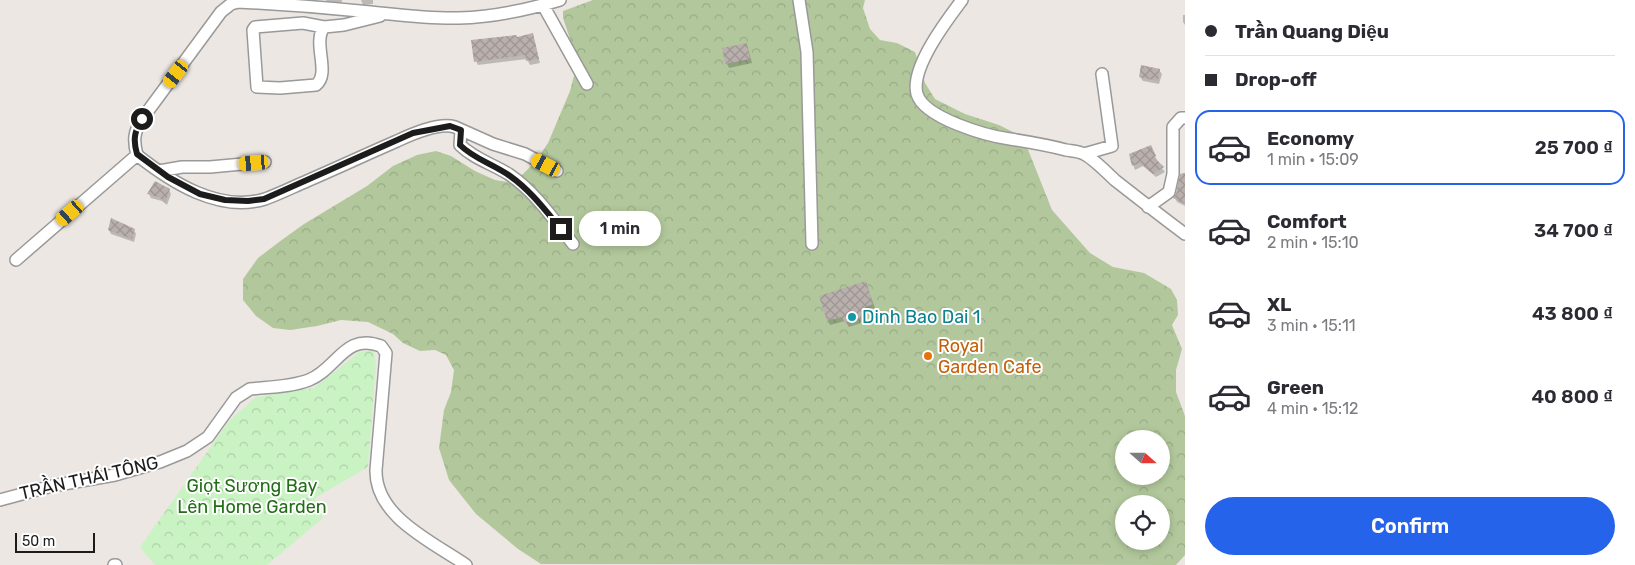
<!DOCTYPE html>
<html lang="en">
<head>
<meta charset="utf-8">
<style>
	body { margin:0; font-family:Rubik,sans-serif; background:#f2f2f3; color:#2b2b33; height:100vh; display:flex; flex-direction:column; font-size:19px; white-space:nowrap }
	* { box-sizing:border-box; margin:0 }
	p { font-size:16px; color:#7c7c81 }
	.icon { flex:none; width:28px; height:28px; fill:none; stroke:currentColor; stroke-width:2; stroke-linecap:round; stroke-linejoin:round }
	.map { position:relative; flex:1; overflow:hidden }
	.sheet { display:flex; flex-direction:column; background:#fff; width:450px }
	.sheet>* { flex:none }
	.top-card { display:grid; align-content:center; height:110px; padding:0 20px; background:#fff }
	.needle { width:32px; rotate:111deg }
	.tools { position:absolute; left:1115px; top:430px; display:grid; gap:10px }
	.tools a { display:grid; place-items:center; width:55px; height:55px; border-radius:50%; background:#fff; box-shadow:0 2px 8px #0003; font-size:25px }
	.scale { position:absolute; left:15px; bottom:12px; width:80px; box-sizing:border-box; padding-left:5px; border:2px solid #1c1c1c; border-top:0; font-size:14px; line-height:18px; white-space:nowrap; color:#1c1c1c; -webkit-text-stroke:4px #fff; paint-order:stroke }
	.end { position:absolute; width:22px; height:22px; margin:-11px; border:6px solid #1c1c1c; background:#fff; box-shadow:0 0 0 2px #fff }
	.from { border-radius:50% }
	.bubble { position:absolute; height:35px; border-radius:18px; background:#fff; box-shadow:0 2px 8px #0003; font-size:16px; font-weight:600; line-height:35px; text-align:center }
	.car { position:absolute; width:15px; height:30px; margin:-15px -8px; border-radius:6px; box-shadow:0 0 4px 1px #0007; background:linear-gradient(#f5c518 24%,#345 0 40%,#f5c518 0 76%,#345 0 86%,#f5c518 0) }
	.top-card b { display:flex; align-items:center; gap:18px; height:48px; font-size:19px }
	.top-card b+b { border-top:1px solid #e1e1e2 }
	.top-card i { width:12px; height:12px; background:#2b2b33 }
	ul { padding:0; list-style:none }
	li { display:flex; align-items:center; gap:15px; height:75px; margin:0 10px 8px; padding:0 10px; border:2px solid transparent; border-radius:15px }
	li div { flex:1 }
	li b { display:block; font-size:19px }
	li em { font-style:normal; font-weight:600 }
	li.current { border-color:#2563eb }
	li>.icon { width:45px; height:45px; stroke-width:1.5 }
	.cta { display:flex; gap:10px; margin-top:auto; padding:10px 20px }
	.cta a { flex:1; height:58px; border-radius:30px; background:#2563eb; color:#fff; font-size:20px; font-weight:600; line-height:58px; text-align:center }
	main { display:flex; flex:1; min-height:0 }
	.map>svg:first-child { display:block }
	.forest { fill:url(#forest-crowns); fill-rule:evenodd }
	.park { fill:url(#park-crowns) }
	.shadow { fill:#0003 }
	.building { fill:url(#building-cross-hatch) }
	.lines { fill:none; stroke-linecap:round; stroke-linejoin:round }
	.minor-casing { stroke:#999; stroke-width:14 }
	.minor { stroke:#fff; stroke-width:11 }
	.route { stroke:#1c1c1c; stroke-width:6 }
	.culture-dot { fill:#0f9aa8; stroke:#fff; stroke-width:2 }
	.food-dot { fill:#e8710a; stroke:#fff; stroke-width:2 }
	.labels { text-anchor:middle; stroke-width:4; stroke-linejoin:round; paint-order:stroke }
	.culture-label { font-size:18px; fill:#0d838f; stroke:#fff; text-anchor:start }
	.food-label { font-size:18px; fill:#c56008; stroke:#fff; text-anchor:start }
	.street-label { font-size:18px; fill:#1c1c1c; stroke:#fff }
	.park-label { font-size:18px; fill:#226e16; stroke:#fff }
</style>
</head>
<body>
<main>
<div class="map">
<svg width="1185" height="565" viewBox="0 0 1185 565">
	<defs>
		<pattern id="forest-crowns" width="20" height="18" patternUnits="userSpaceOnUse" patternTransform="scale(1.25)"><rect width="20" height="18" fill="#b2c89c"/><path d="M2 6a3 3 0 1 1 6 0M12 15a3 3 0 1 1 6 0" fill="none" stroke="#98ab86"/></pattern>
		<pattern id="park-crowns" width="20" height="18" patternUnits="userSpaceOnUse" patternTransform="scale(1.25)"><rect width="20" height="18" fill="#caf3c3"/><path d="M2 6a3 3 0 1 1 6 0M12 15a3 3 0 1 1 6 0" fill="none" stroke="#add0a7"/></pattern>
		<pattern id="building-cross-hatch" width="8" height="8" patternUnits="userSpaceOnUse" patternTransform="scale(1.25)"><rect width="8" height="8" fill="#b9afac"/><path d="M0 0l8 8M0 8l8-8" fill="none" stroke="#9e9693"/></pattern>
	</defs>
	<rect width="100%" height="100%" fill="#ece7e3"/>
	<!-- forest -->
	<path class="forest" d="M 593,0 L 865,0 L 863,8 L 870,29 L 880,40 L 897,43 L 915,52 L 925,83 L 935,99 L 965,114 L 999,125 L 1015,133 L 1027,147 L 1052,210 L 1090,253 L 1113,267 L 1144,273 L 1171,289 L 1177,300 L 1178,315 L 1172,325 L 1182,349 L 1176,370 L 1176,392 L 1185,416 L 1185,555 L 1176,565 L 541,564 L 518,549 L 476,514 L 449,480 L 439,448 L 444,410 L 451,392 L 454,370 L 446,355 L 435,350 L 420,351 L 403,343 L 393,334 L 368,322 L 341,320 L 317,326 L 290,330 L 273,328 L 256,316 L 243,300 L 243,279 L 258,258 L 279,242 L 304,224 L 367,186 L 393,166 L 417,155 L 436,151 L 451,156 L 475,171 L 495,180 L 508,182 L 520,177 L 536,161 L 548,143 L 570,91 L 576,68 L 571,42 L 563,18 L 563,11 ZM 1124,439 L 1161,439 L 1161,476 L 1124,476 ZM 1124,504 L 1161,504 L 1161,541 L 1124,541 Z"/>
	<!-- park -->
	<path class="park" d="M 374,350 L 376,365 L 368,467 L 315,498 L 323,518 L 267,565 L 155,565 L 140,547 L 229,421 L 256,397 L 314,388 L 359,352 Z"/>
	<!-- shadow -->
	<path class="shadow" d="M 326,0 L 342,0 L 341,5 L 327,3 Z
		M 361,0 L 373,0 L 373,4 L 363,5 Z
		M 1183,15 L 1185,15 L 1185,25 L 1183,22 Z
		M 532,35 L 540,63 L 530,65 L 527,59 L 478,65 L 476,61 L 517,38 Z
		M 747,45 L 752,63 L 729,68 L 727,64 Z
		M 1159,70 L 1162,74 L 1159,84 L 1143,81 L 1140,77 Z
		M 1150,147 L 1157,160 L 1156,161 L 1165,172 L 1156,177 L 1143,166 L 1135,170 L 1130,155 Z
		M 1185,174 L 1185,206 L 1177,202 L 1175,198 Z
		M 169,190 L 171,194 L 167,205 L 162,201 L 151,198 L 149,194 Z
		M 109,230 L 134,230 L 136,234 L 134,242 L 111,234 Z
		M 866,283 L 875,308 L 867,310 L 861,323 L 849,327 L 845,321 L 830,325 L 828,321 Z"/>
	<!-- building -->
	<path class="building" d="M 533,33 L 539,59 L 526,61 L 525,55 L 474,62 L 471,40 L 516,35 L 517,37 Z
		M 747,43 L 750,59 L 725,64 L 722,48 Z
		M 1141,65 L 1160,69 L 1158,81 L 1139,77 Z
		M 1151,145 L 1156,156 L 1154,157 L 1164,167 L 1153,174 L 1140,163 L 1132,166 L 1129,154 Z
		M 1185,173 L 1185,204 L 1173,198 L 1176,194 L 1180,174 Z
		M 155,181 L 170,189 L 165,203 L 159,197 L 147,194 Z
		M 111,218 L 135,229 L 132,239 L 108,230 Z
		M 866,281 L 873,304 L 865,307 L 859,319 L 845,323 L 842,317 L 827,321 L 819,296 Z"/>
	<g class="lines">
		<!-- minor casing -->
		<g class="minor-casing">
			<path id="minor" d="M 799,0 L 807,52 L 812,244
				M 962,0 C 947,20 910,68 917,94 C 924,118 987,136 1010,139 C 1029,142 1047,145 1066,150 C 1071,151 1079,151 1084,154 C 1094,159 1107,173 1116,181 C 1139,199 1162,217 1185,234
				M 543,5 L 587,84
				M 324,27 L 303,23 L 255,27 L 253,30 L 257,87 L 280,88 L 316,85 C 331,73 312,43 324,27 L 344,25 L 380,16
				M 461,130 L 460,145 C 474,159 493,164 510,175 C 536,193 554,220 573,244
				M 1084,154 L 1112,146 L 1102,74
				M 159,171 L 182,167 L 210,167 L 265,162
				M 557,171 L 525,154 L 493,144 L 455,127 C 439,122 412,134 397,141 C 367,154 337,168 307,181 C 293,187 279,194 265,199 C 219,213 171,182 137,155 C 133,140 134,132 142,119 L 221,12 L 231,4 L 238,2 C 278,4 319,7 360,11 C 393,14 426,19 459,18 C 493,17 527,10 560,0
				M 1148,207 L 1169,192 L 1173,174 L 1173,127 L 1181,118 L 1185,118
				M 16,260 L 137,155
				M 0,500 L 52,486 L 115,475 L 160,462 L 187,451 L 208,437 L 236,398 L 250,389 C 269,387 291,387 309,380 C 337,369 345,332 381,346 L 386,353 L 376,470 C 375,517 433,542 466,565
				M 114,565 L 116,565"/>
		</g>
		<!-- minor -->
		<use href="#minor" class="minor"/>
	</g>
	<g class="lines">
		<!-- route -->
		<path class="route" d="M 142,119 C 134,132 133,140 137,154 L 168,177 L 200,194 L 225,200 L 248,201 L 264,199 L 413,133 L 450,126 L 461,130 L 460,145 C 474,159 493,164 510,176 C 530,190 545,210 561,229"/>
	</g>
	<!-- markers -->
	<circle class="culture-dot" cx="852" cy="317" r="5"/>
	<circle class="food-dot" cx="928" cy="356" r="5"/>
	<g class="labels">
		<!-- culture labels -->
		<g class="culture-label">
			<text x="862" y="323">Dinh Bao Dai 1</text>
		</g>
		<!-- food labels -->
		<g class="food-label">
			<text x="938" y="352">Royal<tspan x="938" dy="21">Garden Cafe</tspan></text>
		</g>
		<!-- street labels -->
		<g class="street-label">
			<text transform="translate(89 478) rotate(-13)" y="6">TRẦN THÁI TÔNG</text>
		</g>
		<!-- park labels -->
		<g class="park-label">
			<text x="252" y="492">Giọt Sương Bay<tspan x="252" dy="21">Lên Home Garden</tspan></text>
		</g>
	</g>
</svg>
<div class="tools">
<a><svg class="needle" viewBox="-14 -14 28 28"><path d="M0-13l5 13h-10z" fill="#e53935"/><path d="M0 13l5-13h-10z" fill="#7c7c81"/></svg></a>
<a><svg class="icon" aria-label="locate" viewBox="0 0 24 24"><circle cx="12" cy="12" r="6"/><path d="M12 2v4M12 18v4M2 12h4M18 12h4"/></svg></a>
</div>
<div class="scale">50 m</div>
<i class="end from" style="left:142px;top:119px"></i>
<i class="end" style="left:561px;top:229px"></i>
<div class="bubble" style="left:579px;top:211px;width:82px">1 min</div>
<i class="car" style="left:176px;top:74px;rotate:217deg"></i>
<i class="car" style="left:254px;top:163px;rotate:265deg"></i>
<i class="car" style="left:546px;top:165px;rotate:298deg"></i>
<i class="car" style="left:70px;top:213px;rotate:229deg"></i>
</div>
<section class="sheet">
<div class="top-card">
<b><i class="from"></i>Trần Quang Diệu</b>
<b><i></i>Drop-off</b>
</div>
<ul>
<li class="current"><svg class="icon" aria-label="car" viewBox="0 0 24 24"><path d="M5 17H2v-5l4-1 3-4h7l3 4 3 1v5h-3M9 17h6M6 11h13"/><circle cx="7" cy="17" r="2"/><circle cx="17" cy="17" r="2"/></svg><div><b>Economy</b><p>1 min · 15:09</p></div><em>25 700 ₫</em></li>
<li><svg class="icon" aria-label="car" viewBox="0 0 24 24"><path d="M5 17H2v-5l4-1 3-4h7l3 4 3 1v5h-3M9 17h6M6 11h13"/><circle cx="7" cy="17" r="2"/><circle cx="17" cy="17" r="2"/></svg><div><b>Comfort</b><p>2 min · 15:10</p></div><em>34 700 ₫</em></li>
<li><svg class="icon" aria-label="car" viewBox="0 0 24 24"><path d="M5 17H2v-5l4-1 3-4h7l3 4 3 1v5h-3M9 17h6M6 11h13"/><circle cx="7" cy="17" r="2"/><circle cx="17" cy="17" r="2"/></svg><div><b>XL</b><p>3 min · 15:11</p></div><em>43 800 ₫</em></li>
<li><svg class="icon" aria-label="car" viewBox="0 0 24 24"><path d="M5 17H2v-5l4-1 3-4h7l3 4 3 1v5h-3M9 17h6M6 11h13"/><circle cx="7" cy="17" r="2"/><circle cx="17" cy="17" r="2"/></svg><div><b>Green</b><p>4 min · 15:12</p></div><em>40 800 ₫</em></li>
</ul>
<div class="cta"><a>Confirm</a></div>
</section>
</main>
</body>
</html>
